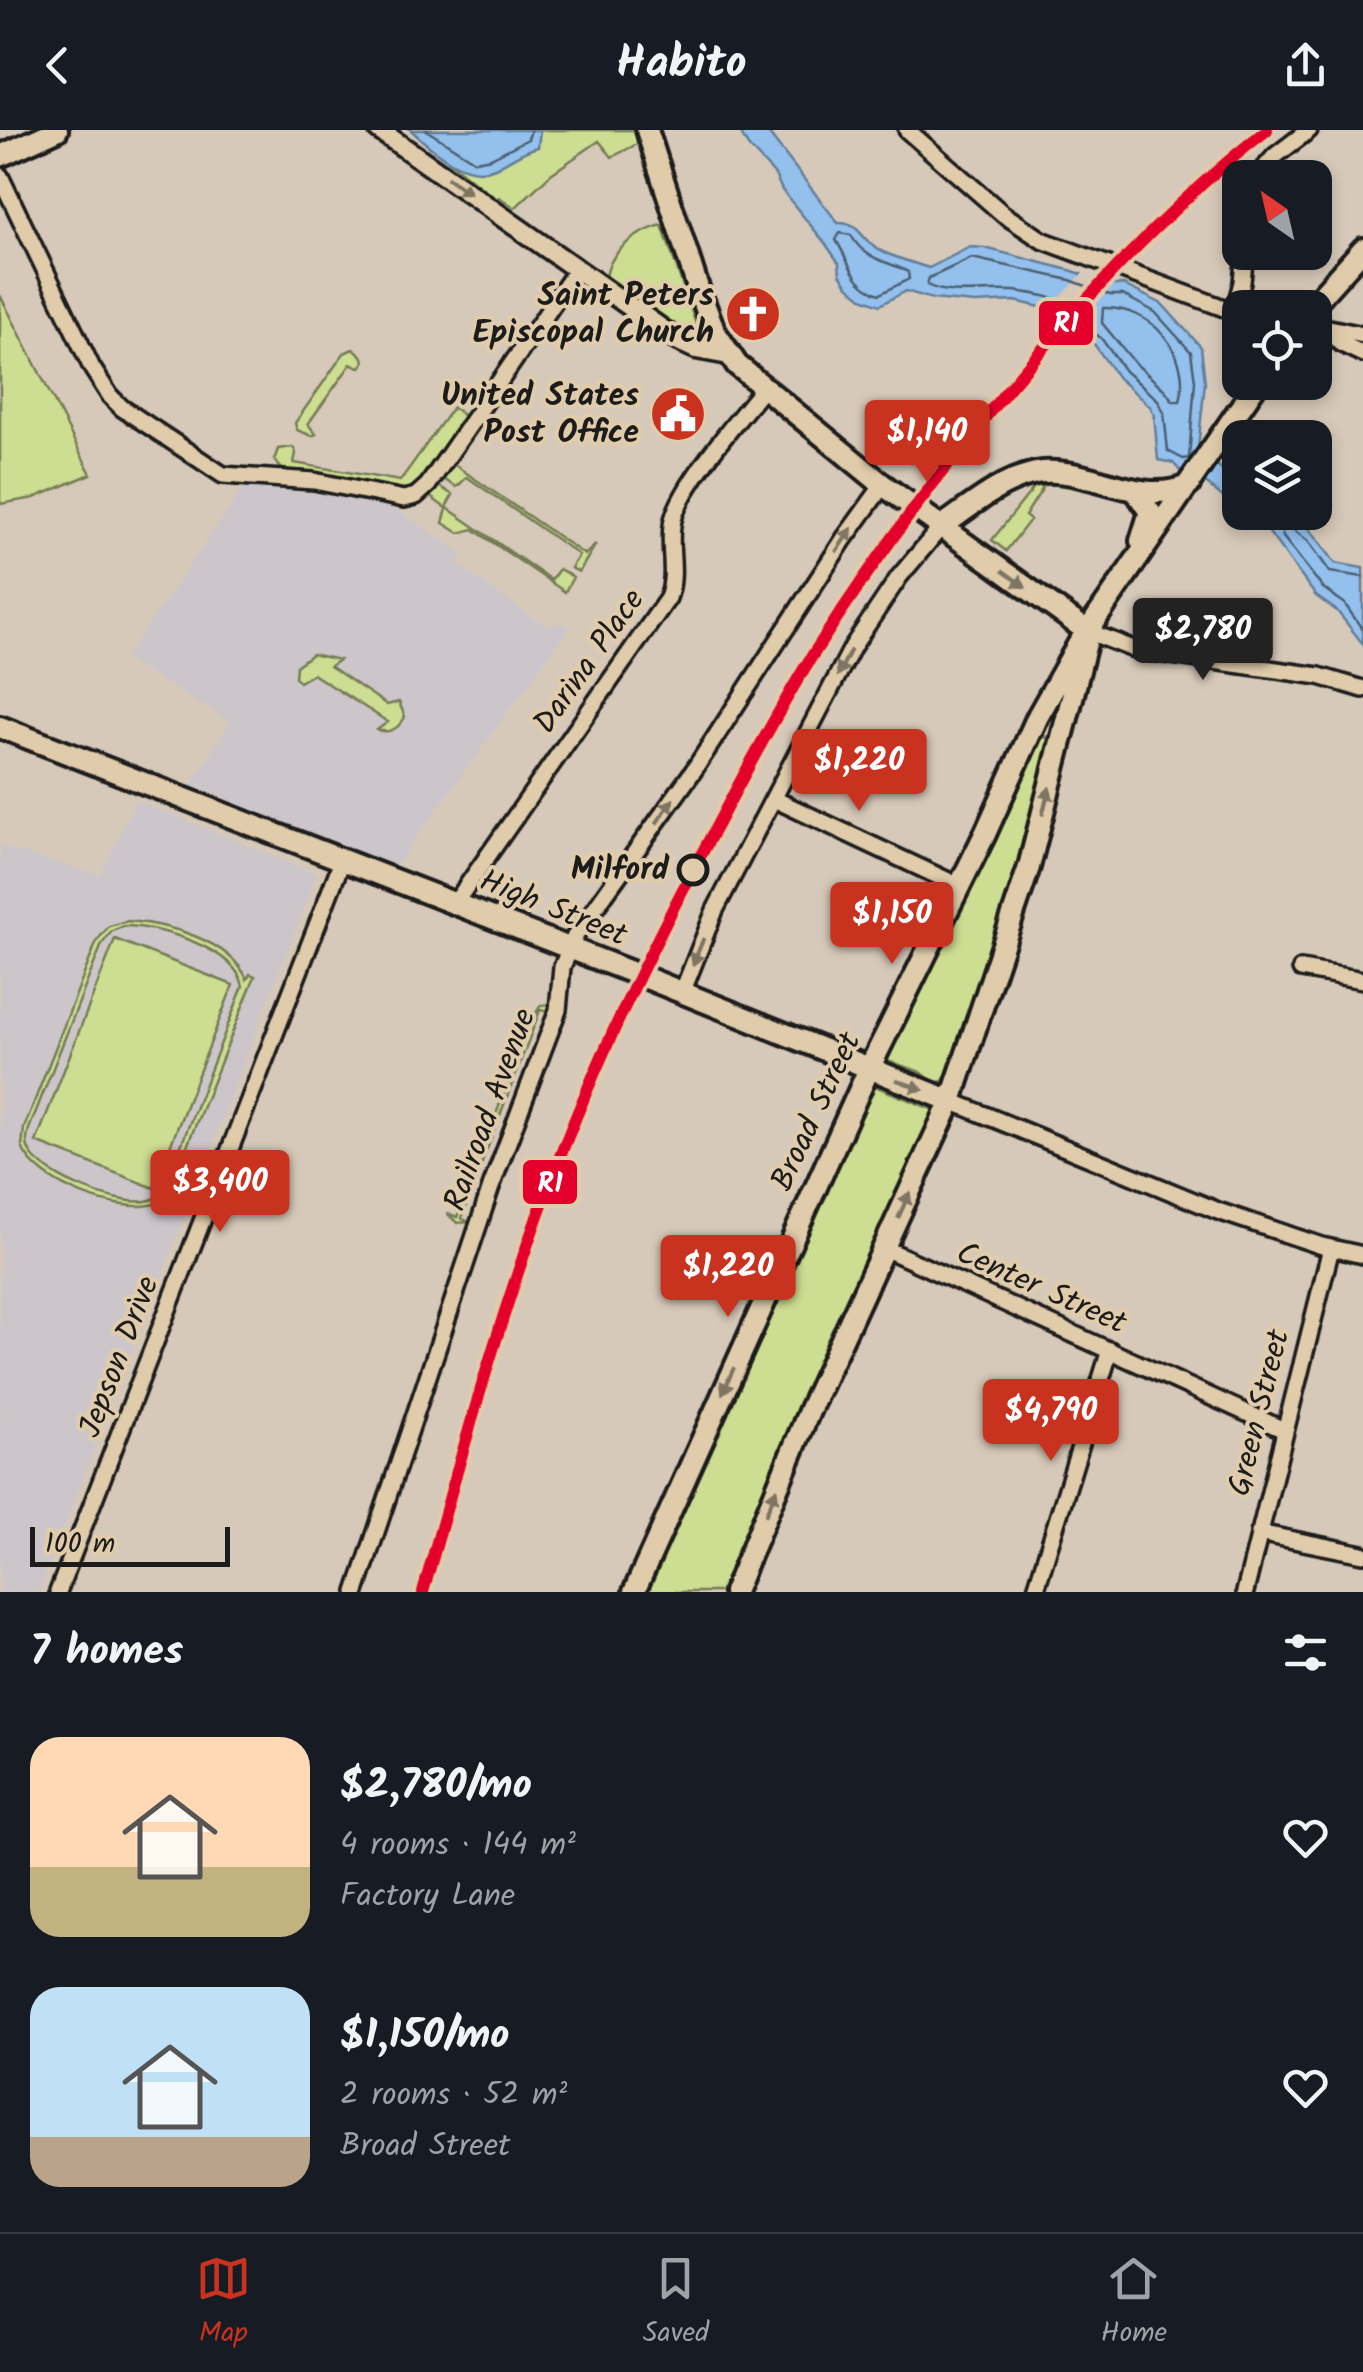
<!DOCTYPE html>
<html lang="en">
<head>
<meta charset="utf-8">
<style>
  body { margin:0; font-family:Kalam,sans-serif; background:#20242c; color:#f1f3f6; height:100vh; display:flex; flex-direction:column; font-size:38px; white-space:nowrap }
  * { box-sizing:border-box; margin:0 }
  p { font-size:32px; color:#9ea1a6 }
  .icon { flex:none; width:55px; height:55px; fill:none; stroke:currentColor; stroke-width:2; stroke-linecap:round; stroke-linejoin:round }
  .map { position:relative; height:1462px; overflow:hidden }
  .side { display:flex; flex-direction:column; background:#171b24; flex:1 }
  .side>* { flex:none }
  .needle { width:65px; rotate:326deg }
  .fabs { position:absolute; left:1222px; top:30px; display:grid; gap:20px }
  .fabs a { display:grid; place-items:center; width:110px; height:110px; border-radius:20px; background:#171b24; box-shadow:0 5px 15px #0003; font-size:50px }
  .scale { position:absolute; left:30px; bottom:25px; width:200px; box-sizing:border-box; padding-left:10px; border:5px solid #1c1c1c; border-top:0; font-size:28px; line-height:35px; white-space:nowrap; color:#1c1c1c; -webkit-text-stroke:8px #e0ccab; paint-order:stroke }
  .price { position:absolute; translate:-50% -85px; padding:0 22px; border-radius:10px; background:#c8321e; color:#fff; font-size:32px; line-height:65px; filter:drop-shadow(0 2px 5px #0008) }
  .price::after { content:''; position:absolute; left:50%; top:60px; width:30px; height:22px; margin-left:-15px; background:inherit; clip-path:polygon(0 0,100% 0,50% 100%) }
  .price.active { background:#222; color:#fff }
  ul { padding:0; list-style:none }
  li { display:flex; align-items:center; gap:30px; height:250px; padding:0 30px }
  li span { display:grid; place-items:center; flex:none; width:280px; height:200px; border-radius:30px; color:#555 }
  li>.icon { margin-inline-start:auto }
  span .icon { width:120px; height:120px; fill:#fffc; stroke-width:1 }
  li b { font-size:42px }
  h2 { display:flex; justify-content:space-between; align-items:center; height:120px; padding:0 30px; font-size:42px }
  header { display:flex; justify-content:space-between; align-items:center; height:130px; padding:0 30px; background:#171b24; font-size:45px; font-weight:700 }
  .tabs { display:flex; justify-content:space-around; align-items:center; height:140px; border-top:2px solid #363941; background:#171b24; font-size:28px; color:#9ea1a6 }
  .tabs a { display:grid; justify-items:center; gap:5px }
  .tabs .active { color:#c8321e }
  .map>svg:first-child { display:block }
  .built { fill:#ccc6ca }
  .green { fill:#cddd91; stroke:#747c56; stroke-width:2.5; fill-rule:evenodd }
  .water { fill:#93c0ed; stroke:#637e99; stroke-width:2.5 }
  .pier { fill:#d7c9b9 }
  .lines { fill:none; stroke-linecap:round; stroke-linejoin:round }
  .shore { stroke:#4c5e70; stroke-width:2.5 }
  .minor-casing { stroke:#1c1c1c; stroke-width:22 }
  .tertiary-casing { stroke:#1c1c1c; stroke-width:25 }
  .secondary-casing { stroke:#1c1c1c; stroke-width:28 }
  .minor { stroke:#e0ccab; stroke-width:15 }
  .tertiary { stroke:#e0ccab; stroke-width:18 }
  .secondary { stroke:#e0ccab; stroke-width:20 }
  .rail-1-casing { stroke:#e0ccab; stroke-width:20 }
  .rail-1 { stroke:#e4002b; stroke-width:12 }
  .oneway { fill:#7e7464 }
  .stop-dot { fill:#e0ccab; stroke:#1c1c1c; stroke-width:5 }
  .labels { text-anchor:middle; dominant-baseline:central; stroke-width:8; stroke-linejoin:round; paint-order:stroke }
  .poi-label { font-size:32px; font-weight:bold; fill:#1c1c1c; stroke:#e0ccab; text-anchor:end }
  .street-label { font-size:32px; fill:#1c1c1c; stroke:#e0ccab }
  .stop-label { font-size:32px; font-weight:bold; fill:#1c1c1c; stroke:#e0ccab; text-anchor:end }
  .line-badge { stroke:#e0ccab; stroke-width:4 }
  .badge-label { font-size:28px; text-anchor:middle; font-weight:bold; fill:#fff }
</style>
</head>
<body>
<header><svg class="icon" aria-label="back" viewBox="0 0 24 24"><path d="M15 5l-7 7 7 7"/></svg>Habito<svg class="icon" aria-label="share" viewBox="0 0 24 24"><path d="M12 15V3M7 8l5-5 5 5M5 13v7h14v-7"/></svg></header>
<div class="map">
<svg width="1363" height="1462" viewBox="0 0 1363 1462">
  <rect width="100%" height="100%" fill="#d7c9b9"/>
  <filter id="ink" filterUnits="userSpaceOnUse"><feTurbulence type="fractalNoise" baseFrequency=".01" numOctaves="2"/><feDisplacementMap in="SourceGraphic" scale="20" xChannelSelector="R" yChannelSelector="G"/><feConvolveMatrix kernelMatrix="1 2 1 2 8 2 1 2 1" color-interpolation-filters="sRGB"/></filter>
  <g filter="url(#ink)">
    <path class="built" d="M 274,355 L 324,359 L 385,372 L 462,423 L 458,435 L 530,486 L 548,496 L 560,493 L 571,495 L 393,740 L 186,663 L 230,591 L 124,529 L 245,356 Z
      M 136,670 L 317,744 L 39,1462 L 0,1462 L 0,716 L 100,745 Z"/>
    <path class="green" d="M 411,0 L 636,0 L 637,14 L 612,27 L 599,11 L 551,44 L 515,78 L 499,67 L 496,70 Z
      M 662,95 L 698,200 L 697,204 L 688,206 L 606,149 C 608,122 636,102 662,95 Z
      M 0,165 L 91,344 L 34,368 L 0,374 Z
      M 353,219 L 363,227 L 364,232 L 360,237 L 351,234 L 308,294 L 316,304 L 312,306 L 297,300 L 295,293 L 344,223 Z
      M 453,277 L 464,286 L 424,347 L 409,359 L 397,359 L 345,347 L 283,340 L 274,330 L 278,319 L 293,317 L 296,323 L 294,333 L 400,351 Z
      M 452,333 L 585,425 L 596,414 L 579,442 L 571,438 L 579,425 L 467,347 L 457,357 L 443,349 Z
      M 437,355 L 453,365 L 446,377 L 551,450 L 559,439 L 573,447 L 565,462 L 473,399 L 459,403 L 443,393 L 447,379 L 429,366 Z
      M 1035,356 L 1044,356 L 1025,386 L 1030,390 L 1006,421 L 992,410 Z
      M 312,524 L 339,530 L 330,536 L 387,575 L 399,572 L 405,587 C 399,598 390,604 377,600 L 388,592 L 313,544 L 299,552 L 295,547 L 296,536 Z
      M 1044,605 L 1049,611 L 1048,618 L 1009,762 L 946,945 L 943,951 L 934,953 C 914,934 907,940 884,929 L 1040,606 Z
      M 128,791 C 168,794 229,810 247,849 L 250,844 L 255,846 L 162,1079 L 157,1077 L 158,1073 C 121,1086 37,1055 22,1017 L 24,998 L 97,811 L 109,796 ZM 124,796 C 158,796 235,818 243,856 L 165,1057 C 161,1062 159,1066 153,1069 C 127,1081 43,1047 30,1022 C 25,1014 27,1007 29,999 L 102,814 L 112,801 Z
      M 115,809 L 233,855 L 154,1058 L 36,1012 Z
      M 541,875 L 549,875 L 554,883 L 540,880 L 461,1088 L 469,1092 L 457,1093 L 447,1083 L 457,1087 L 517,929 L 509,925 Z
      M 875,956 L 934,980 L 827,1216 L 722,1462 L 642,1462 Z"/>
    <path class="water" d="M 411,0 L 540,0 L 538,17 C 521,21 510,31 495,38 C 465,51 431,19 411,0 Z
      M 739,0 L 766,0 L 838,93 C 862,92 862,114 883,122 C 897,128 913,133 929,138 L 970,117 L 985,118 L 1073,141 L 1112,155 L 1124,155 L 1162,174 L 1201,217 L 1205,252 L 1198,318 L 1240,355 L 1240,381 L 1207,354 L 1183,344 L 1173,333 L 1158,330 L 1154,285 L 1150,276 L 1118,248 L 1094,214 L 1076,208 L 1079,186 L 1015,171 L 975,173 L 932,169 L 906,161 L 880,175 L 862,168 L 848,156 L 840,144 L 839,133 L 825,113 L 782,60 L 775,45 L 748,16 Z
      M 1242,383 C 1300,382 1302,386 1335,433 L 1363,438 L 1363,514 L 1337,481 L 1316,466 L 1267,400 Z"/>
    <path class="pier" d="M 1086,140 L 1110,149 L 1073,190 L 1047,182 Z"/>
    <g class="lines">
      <path class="shore" d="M 426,0 L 475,31 L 491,28 L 528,9 L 531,0
        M 840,103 L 851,105 C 864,130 886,130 908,142 L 909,149 L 880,164 C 853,156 850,132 836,110 Z
        M 972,128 L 1070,150 L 1110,165 L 1123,165 L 1155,182 L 1191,222 L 1195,251 L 1189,328 L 1183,329 L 1168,321 L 1164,283 L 1158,270 L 1125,241 L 1101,208 L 1090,200 L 1088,184 L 1083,178 C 1062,170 1036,163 1013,161 C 988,159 949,167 927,155 L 929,148 Z
        M 1103,178 C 1151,176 1192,223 1180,271 L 1173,271 L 1165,260 L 1135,233 L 1102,193 Z
        M 1363,447 L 1330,442 L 1308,411 L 1286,394 L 1280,396 L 1283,407 L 1323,458 L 1344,473 L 1363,500"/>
      <g class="minor-casing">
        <path id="minor" d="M 907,0 L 1003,84 L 1042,110 L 1240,184
          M 0,46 L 92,238 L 110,266 L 122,278 L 223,345 L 314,351 L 404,369 L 416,366 L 428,355 L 576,141
          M 1256,48 L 1275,26 L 1309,0
          M 1234,183 L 1242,152 L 1245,122
          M 1315,195 L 1363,205
          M 1328,200 L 1340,213 L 1363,224
          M 1087,501 L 1136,520 L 1319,546 L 1363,559
          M 774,669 L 959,756
          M 455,773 L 668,468 C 678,442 667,416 673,390 C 681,356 739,288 763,259
          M 1301,839 L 1363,850
          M 682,863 L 715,780 L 853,516 L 899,447 L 941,397
          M 951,971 L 1218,1081 L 1322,1116 L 1363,1125
          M 884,1118 L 1284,1300
          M 1259,1403 L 1363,1424
          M 58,1462 L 342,731
          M 356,1462 L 491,1057 L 558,880 L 562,837 L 575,806 L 694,640 L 844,409 L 883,355
          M 1035,1462 L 1110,1220
          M 1245,1462 L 1331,1118"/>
      </g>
      <g class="tertiary-casing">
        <path id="tertiary" d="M 379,0 L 679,211 L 696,219 L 729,225"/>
      </g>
      <g class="secondary-casing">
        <path id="secondary" d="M 647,0 L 698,158 L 715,202 L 737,235 L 883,355 L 1087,501
          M 0,26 L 57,0
          M 1310,178 L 1363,119
          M 1135,360 L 1150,382 L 1141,411
          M 941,397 C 970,377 1001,350 1036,343 C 1087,334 1140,379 1189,355
          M 0,597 L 649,849 L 951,971
          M 634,1462 L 869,939 L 985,704 L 1038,586 L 1078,515 L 1258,252
          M 734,1462 L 810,1279 L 951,971 L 1029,737 L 1086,513"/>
      </g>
      <use href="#minor" class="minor"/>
      <use href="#tertiary" class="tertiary"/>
      <use href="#secondary" class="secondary"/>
      <g class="rail-1-casing">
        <path id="rail-1" d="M 423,1462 C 461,1327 498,1190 548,1058 C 594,934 652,815 715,699 C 746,641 777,582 812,526 C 879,422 953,323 1034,229 C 1105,147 1180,67 1267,0"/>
      </g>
      <use href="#rail-1" class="rail-1"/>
    </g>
    <defs><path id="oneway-solid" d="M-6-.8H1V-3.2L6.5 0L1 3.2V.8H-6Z" transform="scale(2.5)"/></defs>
    <g class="oneway">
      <use href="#oneway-solid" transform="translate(459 56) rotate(35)"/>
      <use href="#oneway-solid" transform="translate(844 410) rotate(-56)"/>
      <use href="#oneway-solid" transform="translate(1014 449) rotate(36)"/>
      <use href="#oneway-solid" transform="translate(844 533) rotate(117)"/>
      <use href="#oneway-solid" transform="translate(1046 671) rotate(-76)"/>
      <use href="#oneway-solid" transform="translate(665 681) rotate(-55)"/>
      <use href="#oneway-solid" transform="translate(698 822) rotate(112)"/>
      <use href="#oneway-solid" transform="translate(910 955) rotate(21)"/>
      <use href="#oneway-solid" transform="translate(904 1075) rotate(-66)"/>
      <use href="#oneway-solid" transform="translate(728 1251) rotate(114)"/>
      <use href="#oneway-solid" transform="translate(771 1372) rotate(-67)"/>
    </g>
  </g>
  <defs>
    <g id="church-disc" transform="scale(2.875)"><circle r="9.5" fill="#c8321e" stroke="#e0ccab"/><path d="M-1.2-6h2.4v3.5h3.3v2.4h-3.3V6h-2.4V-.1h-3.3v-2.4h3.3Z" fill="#fff"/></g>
    <g id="civic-disc" transform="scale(2.875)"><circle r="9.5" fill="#c8321e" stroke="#e0ccab"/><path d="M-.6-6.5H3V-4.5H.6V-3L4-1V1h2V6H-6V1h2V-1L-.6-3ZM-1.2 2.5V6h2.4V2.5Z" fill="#fff"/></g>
  </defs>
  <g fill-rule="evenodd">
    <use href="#church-disc" x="753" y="184"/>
    <use href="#civic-disc" x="678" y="284"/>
  </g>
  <circle class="stop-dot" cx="693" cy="740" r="14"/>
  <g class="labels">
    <g class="poi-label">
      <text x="714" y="166">Saint Peters<tspan x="714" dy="37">Episcopal Church</tspan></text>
      <text x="639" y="266">United States<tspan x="639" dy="37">Post Office</tspan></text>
    </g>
    <g class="street-label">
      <text transform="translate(590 532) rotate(-55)">Darina Place</text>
      <text transform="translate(553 779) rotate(22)">High Street</text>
      <text transform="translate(491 980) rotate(-70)">Railroad Avenue</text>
      <text transform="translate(817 982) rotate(-65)">Broad Street</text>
      <text transform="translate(1041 1159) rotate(24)">Center Street</text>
      <text transform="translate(120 1227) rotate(-69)">Jepson Drive</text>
      <text transform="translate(1260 1283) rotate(-76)">Green Street</text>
    </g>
    <g class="stop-label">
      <text x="669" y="740">Milford</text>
    </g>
  </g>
  <g class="line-badge">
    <rect x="1037" y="169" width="58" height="48" rx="10" fill="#e4002b"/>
    <rect x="521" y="1028" width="58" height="48" rx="10" fill="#e4002b"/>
  </g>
  <g class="badge-label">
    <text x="1066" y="202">R1</text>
    <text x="550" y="1062">R1</text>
  </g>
</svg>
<div class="fabs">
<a><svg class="needle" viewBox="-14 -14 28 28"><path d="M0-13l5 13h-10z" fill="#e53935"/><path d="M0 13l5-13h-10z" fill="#9ea1a6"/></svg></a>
<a><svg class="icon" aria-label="locate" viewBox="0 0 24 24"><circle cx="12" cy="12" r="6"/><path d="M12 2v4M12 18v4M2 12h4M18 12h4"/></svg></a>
<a><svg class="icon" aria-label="layers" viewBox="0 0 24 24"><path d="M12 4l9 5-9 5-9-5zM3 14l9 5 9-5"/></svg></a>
</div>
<div class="scale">100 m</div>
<b class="price" style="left:927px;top:355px">$1,140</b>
<b class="price active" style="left:1203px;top:553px">$2,780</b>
<b class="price" style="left:859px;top:684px">$1,220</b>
<b class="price" style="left:892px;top:837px">$1,150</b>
<b class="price" style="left:220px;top:1105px">$3,400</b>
<b class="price" style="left:728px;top:1190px">$1,220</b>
<b class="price" style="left:1051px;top:1334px">$4,790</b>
</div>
<section class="side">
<h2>7 homes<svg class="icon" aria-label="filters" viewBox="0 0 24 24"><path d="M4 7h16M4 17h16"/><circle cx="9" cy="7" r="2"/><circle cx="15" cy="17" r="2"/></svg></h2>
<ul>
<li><span style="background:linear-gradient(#ffd9b3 65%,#c2b280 0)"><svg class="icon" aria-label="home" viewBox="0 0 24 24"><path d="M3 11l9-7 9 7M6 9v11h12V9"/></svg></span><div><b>$2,780/mo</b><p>4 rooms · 144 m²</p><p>Factory Lane</p></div><svg class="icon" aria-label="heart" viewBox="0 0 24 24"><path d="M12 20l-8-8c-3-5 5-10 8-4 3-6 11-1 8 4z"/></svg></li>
<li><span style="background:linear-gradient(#bfe0f5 75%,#b9a48a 0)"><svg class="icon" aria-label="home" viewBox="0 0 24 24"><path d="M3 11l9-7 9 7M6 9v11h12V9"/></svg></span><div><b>$1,150/mo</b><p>2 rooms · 52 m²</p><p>Broad Street</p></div><svg class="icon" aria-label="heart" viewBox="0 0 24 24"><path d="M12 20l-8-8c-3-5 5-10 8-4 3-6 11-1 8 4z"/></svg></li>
</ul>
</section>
<nav class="tabs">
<a class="active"><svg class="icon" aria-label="map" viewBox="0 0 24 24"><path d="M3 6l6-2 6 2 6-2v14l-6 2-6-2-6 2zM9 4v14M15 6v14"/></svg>Map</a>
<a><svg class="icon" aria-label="saved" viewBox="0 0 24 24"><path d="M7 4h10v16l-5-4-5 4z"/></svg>Saved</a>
<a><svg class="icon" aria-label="home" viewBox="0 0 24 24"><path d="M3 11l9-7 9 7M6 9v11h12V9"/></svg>Home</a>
</nav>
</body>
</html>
